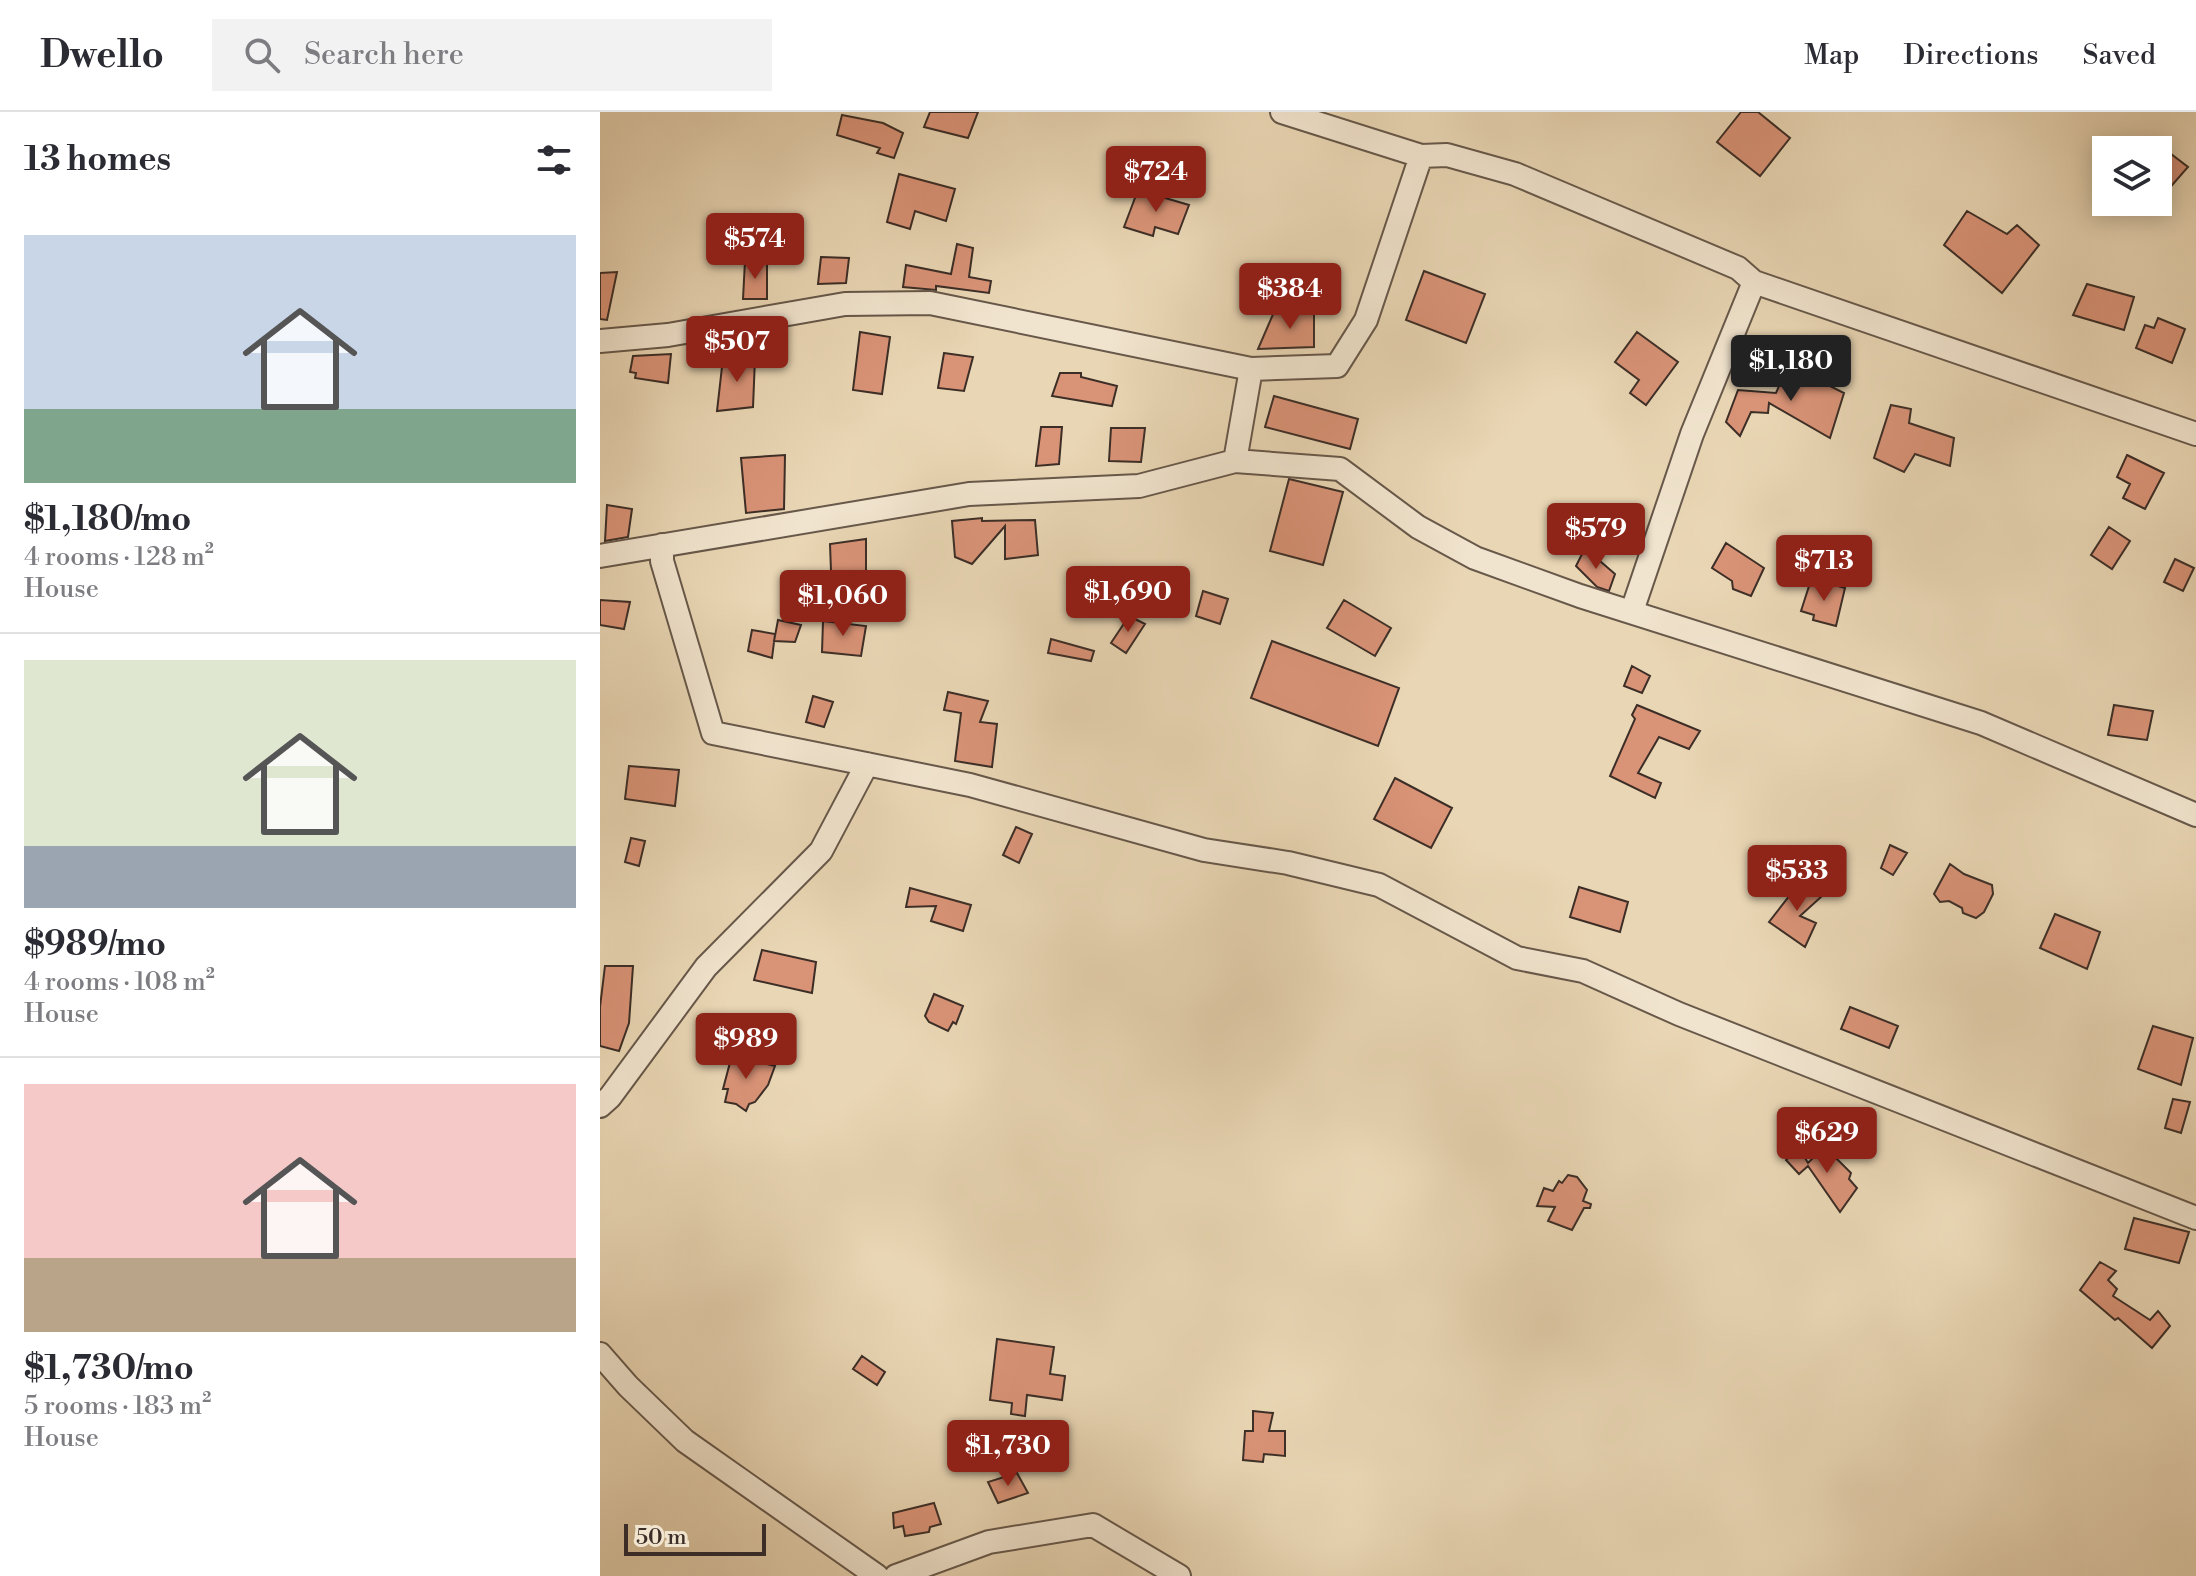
<!DOCTYPE html>
<html lang="en">
<head>
<meta charset="utf-8">
<style>
  body { margin:0; font-family:"Libre Bodoni",serif; background:#f2f2f3; color:#2b2b33; height:100vh; display:flex; flex-direction:column; font-size:30px; white-space:nowrap }
  * { box-sizing:border-box; margin:0 }
  p { font-size:26px; color:#7c7c81 }
  .icon { flex:none; width:44px; height:44px; fill:none; stroke:currentColor; stroke-width:2; stroke-linecap:round; stroke-linejoin:round }
  .map { position:relative; flex:1; overflow:hidden }
  .panel { display:flex; flex-direction:column; background:#fff; width:600px }
  .panel>* { flex:none }
  .tools { position:absolute; left:1492px; top:24px; display:grid; gap:16px }
  .tools a { display:grid; place-items:center; width:80px; height:80px; border-radius:0px; background:#fff; box-shadow:0 4px 20px #0003; font-size:40px }
  .scale { position:absolute; left:24px; bottom:20px; width:142px; box-sizing:border-box; padding-left:8px; border:4px solid #3c2e27; border-top:0; font-size:22px; line-height:28px; white-space:nowrap; color:#3c2e27; -webkit-text-stroke:6px #f1e4ce; paint-order:stroke }
  .price { position:absolute; translate:-50% -68px; padding:0 18px; border-radius:8px; background:#8f2418; color:#fff; font-size:26px; line-height:52px; filter:drop-shadow(0 2px 4px #0008) }
  .price::after { content:''; position:absolute; left:50%; top:48px; width:24px; height:18px; margin-left:-12px; background:inherit; clip-path:polygon(0 0,100% 0,50% 100%) }
  .price.selected { background:#222; color:#fff }
  ul { padding:0; list-style:none }
  li { display:grid; align-content:center; gap:16px; height:424px; padding:0 24px }
  li+li { border-top:2px solid #e1e1e2 }
  li span { display:grid; place-items:center; height:248px; border-radius:0px; color:#555 }
  li>.icon { margin-inline-start:auto }
  span .icon { width:144px; height:144px; fill:#fffc; stroke-width:1 }
  li b { font-size:34px }
  h2 { display:flex; justify-content:space-between; align-items:center; height:96px; padding:0 24px; font-size:34px }
  header { display:flex; align-items:center; gap:48px; box-sizing:border-box; height:112px; padding:0 40px; background:#fff; border-bottom:2px solid #e1e1e2 }
  header strong { font-size:38px }
  nav { display:flex; gap:44px; margin-inline-start:auto; font-size:28px }
  .search { width:560px; height:72px; background:#f2f2f3; display:flex; align-items:center; gap:20px; box-sizing:border-box; padding:0 28px; border-radius:0px; color:#7c7c81; font-size:30px }
  main { display:flex; flex:1; min-height:0 }
  .map>svg:first-child { display:block }
  .building { fill:#d99377; stroke:#3c2e27; stroke-width:2 }
  .lines { fill:none; stroke-linecap:round; stroke-linejoin:round }
  .minor-casing { stroke:#67584a; stroke-width:26 }
  .minor { stroke:#f1e4ce; stroke-width:22 }
</style>
</head>
<body>
<header>
<strong>Dwello</strong>
<div class="search"><svg class="icon" aria-label="search" viewBox="0 0 24 24"><circle cx="10" cy="10" r="6"/><path d="M15 15l6 6"/></svg>Search here</div>
<nav><a>Map</a><a>Directions</a><a>Saved</a></nav>
</header>
<main>
<section class="panel">
<h2>13 homes<svg class="icon" aria-label="filters" viewBox="0 0 24 24"><path d="M4 7h16M4 17h16"/><circle cx="9" cy="7" r="2"/><circle cx="15" cy="17" r="2"/></svg></h2>
<ul>
<li><span style="background:linear-gradient(#c9d6e8 70%,#7fa58c 0)"><svg class="icon" aria-label="home" viewBox="0 0 24 24"><path d="M3 11l9-7 9 7M6 9v11h12V9"/></svg></span><div><b>$1,180/mo</b><p>4 rooms · 128 m²</p><p>House</p></div></li>
<li><span style="background:linear-gradient(#dfe7d0 75%,#9aa5b1 0)"><svg class="icon" aria-label="home" viewBox="0 0 24 24"><path d="M3 11l9-7 9 7M6 9v11h12V9"/></svg></span><div><b>$989/mo</b><p>4 rooms · 108 m²</p><p>House</p></div></li>
<li><span style="background:linear-gradient(#f6c9c9 70%,#b9a48a 0)"><svg class="icon" aria-label="home" viewBox="0 0 24 24"><path d="M3 11l9-7 9 7M6 9v11h12V9"/></svg></span><div><b>$1,730/mo</b><p>5 rooms · 183 m²</p><p>House</p></div></li>
</ul>
</section>
<div class="map">
<svg width="1596" height="1464" viewBox="0 0 1596 1464">
  <rect width="100%" height="100%" fill="#e9d6b4"/>
  <filter id="stains"><feTurbulence type="fractalNoise" baseFrequency=".0025" numOctaves="4"/><feColorMatrix values="0 0 0 0 .2 0 0 0 0 .09 0 0 0 0 .02 0 0 0 .5 -.17"/></filter>
  <radialGradient id="worn" r=".72"><stop offset=".6" stop-color="#630" stop-opacity="0"/><stop offset="1" stop-color="#630" stop-opacity=".3"/></radialGradient>
  <path class="building" d="M 330,0 L 378,0 L 368,26 L 324,15 Z
    M 1141,0 L 1158,0 L 1190,26 L 1160,64 L 1117,30 Z
    M 242,3 L 283,11 L 303,21 L 294,46 L 277,41 L 280,36 L 237,23 Z
    M 1558,32 L 1588,55 L 1566,80 L 1558,73 Z
    M 299,62 L 355,77 L 346,109 L 315,99 L 310,117 L 287,110 Z
    M 538,78 L 589,93 L 578,122 L 555,115 L 553,124 L 524,115 Z
    M 1367,99 L 1407,122 L 1417,113 L 1439,133 L 1402,181 L 1344,133 Z
    M 357,132 L 373,136 L 369,165 L 391,169 L 389,181 L 336,174 L 336,178 L 303,175 L 306,153 L 351,162 Z
    M 221,145 L 249,146 L 246,171 L 218,172 Z
    M 145,149 L 167,151 L 167,187 L 143,187 Z
    M 824,159 L 885,182 L 866,231 L 806,208 Z
    M 17,160 L 7,208 L 0,207 L 0,161 Z
    M 1487,172 L 1534,185 L 1524,218 L 1473,203 Z
    M 674,200 L 714,200 L 714,235 L 658,237 Z
    M 1558,206 L 1585,217 L 1572,251 L 1536,236 L 1545,213 L 1554,216 Z
    M 260,220 L 290,225 L 282,282 L 253,278 Z
    M 1037,220 L 1078,250 L 1046,293 L 1030,281 L 1039,268 L 1015,250 Z
    M 344,241 L 373,245 L 364,279 L 338,276 Z
    M 71,242 L 68,271 L 35,266 L 36,261 L 30,260 L 33,244 Z
    M 123,246 L 155,246 L 153,295 L 117,299 Z
    M 1188,253 L 1244,281 L 1230,326 L 1169,291 L 1168,301 L 1151,300 L 1140,324 L 1126,310 L 1138,278 L 1176,281 Z
    M 460,261 L 481,261 L 481,265 L 517,274 L 512,294 L 452,284 Z
    M 674,284 L 758,307 L 750,337 L 665,315 Z
    M 1291,293 L 1311,297 L 1309,311 L 1354,326 L 1350,354 L 1315,342 L 1304,360 L 1274,346 Z
    M 441,315 L 462,315 L 459,352 L 436,354 Z
    M 511,316 L 545,316 L 541,350 L 509,349 Z
    M 185,343 L 184,397 L 146,401 L 141,346 Z
    M 1527,343 L 1564,361 L 1545,397 L 1523,386 L 1530,372 L 1517,365 Z
    M 689,367 L 743,380 L 723,453 L 670,439 Z
    M 7,393 L 32,397 L 28,425 L 5,429 Z
    M 382,406 L 382,409 L 435,408 L 438,443 L 405,447 L 405,414 L 372,452 L 355,445 L 352,409 Z
    M 1509,415 L 1530,429 L 1512,457 L 1491,443 Z
    M 266,427 L 266,471 L 239,470 L 241,459 L 231,459 L 230,432 Z
    M 1126,431 L 1164,456 L 1151,484 L 1133,477 L 1132,469 L 1112,456 Z
    M 985,436 L 1015,462 L 1009,479 L 997,475 L 976,454 Z
    M 1575,447 L 1594,456 L 1583,479 L 1564,470 Z
    M 1210,471 L 1230,477 L 1231,472 L 1245,476 L 1236,514 L 1213,508 L 1214,503 L 1201,499 Z
    M 603,479 L 628,487 L 620,512 L 596,504 Z
    M 515,485 L 534,491 L 535,504 L 511,503 Z
    M 0,488 L 30,490 L 24,517 L 0,513 Z
    M 744,488 L 791,516 L 775,544 L 727,516 Z
    M 529,504 L 545,512 L 526,541 L 511,531 Z
    M 178,508 L 201,513 L 195,530 L 174,529 Z
    M 223,509 L 266,514 L 261,544 L 222,540 Z
    M 152,518 L 175,522 L 172,546 L 148,539 Z
    M 451,527 L 494,539 L 491,549 L 448,541 Z
    M 672,529 L 799,576 L 778,634 L 651,586 Z
    M 1032,554 L 1050,564 L 1042,581 L 1024,574 Z
    M 348,580 L 388,589 L 380,610 L 397,612 L 392,655 L 355,649 L 361,601 L 344,598 Z
    M 213,584 L 233,590 L 224,615 L 206,610 Z
    M 1037,593 L 1100,619 L 1089,637 L 1059,625 L 1038,661 L 1061,671 L 1055,686 L 1010,664 L 1035,607 L 1032,603 Z
    M 1514,593 L 1553,599 L 1547,628 L 1508,623 Z
    M 29,654 L 79,658 L 75,694 L 25,687 Z
    M 795,666 L 852,696 L 831,736 L 774,707 Z
    M 416,715 L 432,722 L 419,751 L 403,743 Z
    M 31,726 L 45,729 L 39,754 L 25,750 Z
    M 1290,733 L 1307,741 L 1293,763 L 1281,756 Z
    M 1350,752 L 1364,762 L 1392,773 L 1393,782 L 1384,800 L 1376,806 L 1363,801 L 1362,796 L 1349,789 L 1340,790 L 1334,782 Z
    M 1204,765 L 1221,785 L 1200,804 L 1216,811 L 1205,835 L 1169,810 Z
    M 979,775 L 1028,790 L 1020,820 L 970,805 Z
    M 310,776 L 371,793 L 363,819 L 331,809 L 336,794 L 306,795 Z
    M 1455,802 L 1500,820 L 1487,857 L 1440,836 Z
    M 162,838 L 216,850 L 212,881 L 154,868 Z
    M 5,854 L 33,854 L 29,911 L 19,939 L 0,934 L 0,895 Z
    M 334,882 L 363,894 L 356,912 L 353,910 L 348,919 L 329,910 L 325,904 Z
    M 1250,895 L 1298,914 L 1289,936 L 1241,917 Z
    M 1553,914 L 1593,926 L 1581,973 L 1538,957 Z
    M 132,943 L 175,954 L 168,973 L 155,990 L 149,992 L 146,999 L 136,992 L 125,990 L 128,977 L 123,977 Z
    M 1573,987 L 1590,990 L 1581,1021 L 1565,1016 Z
    M 1199,1036 L 1208,1051 L 1222,1037 L 1238,1048 L 1251,1061 L 1249,1067 L 1257,1076 L 1240,1100 L 1208,1054 L 1199,1062 L 1186,1048 Z
    M 968,1063 L 977,1065 L 987,1078 L 983,1089 L 991,1092 L 990,1096 L 984,1096 L 972,1118 L 948,1109 L 955,1095 L 937,1094 L 944,1076 L 953,1079 L 959,1069 L 962,1071 Z
    M 1534,1106 L 1589,1120 L 1579,1151 L 1525,1137 Z
    M 1500,1150 L 1516,1159 L 1508,1168 L 1517,1177 L 1513,1184 L 1550,1208 L 1558,1199 L 1570,1214 L 1552,1236 L 1518,1206 L 1515,1208 L 1480,1178 Z
    M 397,1227 L 454,1235 L 450,1262 L 465,1264 L 462,1288 L 427,1283 L 425,1304 L 411,1302 L 412,1291 L 390,1288 Z
    M 262,1244 L 285,1260 L 277,1273 L 253,1257 Z
    M 653,1299 L 673,1301 L 669,1319 L 685,1319 L 685,1344 L 664,1342 L 663,1350 L 643,1348 L 645,1319 L 653,1319 Z
    M 417,1361 L 428,1381 L 398,1391 L 388,1370 Z
    M 334,1391 L 341,1412 L 330,1415 L 329,1420 L 305,1424 L 303,1414 L 294,1416 L 293,1401 Z"/>
  <g class="lines">
    <g class="minor-casing">
      <path id="minor" d="M 682,0 L 821,44 L 847,43 L 915,62 L 1138,156 L 1154,170 L 1596,322
        M 0,229 L 68,223 L 245,192 L 330,191 L 651,257 L 737,254 L 766,208 L 821,44
        M 635,349 L 651,257
        M 62,433 L 62,449 L 113,621 L 370,673 L 604,738 L 688,751 L 779,773 L 917,846 L 983,859 L 1079,902 L 1596,1106
        M 0,444 L 369,382 L 539,374 L 635,349 L 740,357 L 818,415 L 875,446 L 980,484 L 1381,611 L 1596,703
        M 1032,499 L 1092,322 L 1154,170
        M 0,994 L 10,985 L 106,855 L 221,739 L 267,652
        M 0,1242 L 28,1274 L 85,1329 L 277,1464
        M 296,1464 L 389,1430 L 493,1413 L 579,1464"/>
    </g>
    <use href="#minor" class="minor"/>
  </g>
  <rect width="100%" height="100%" filter="url(#stains)"/>
  <rect width="100%" height="100%" fill="url(#worn)"/>
</svg>
<div class="tools">
<a><svg class="icon" aria-label="layers" viewBox="0 0 24 24"><path d="M12 4l9 5-9 5-9-5zM3 14l9 5 9-5"/></svg></a>
</div>
<div class="scale">50 m</div>
<b class="price" style="left:556px;top:102px">$724</b>
<b class="price" style="left:155px;top:169px">$574</b>
<b class="price" style="left:690px;top:219px">$384</b>
<b class="price" style="left:137px;top:272px">$507</b>
<b class="price selected" style="left:1191px;top:291px">$1,180</b>
<b class="price" style="left:996px;top:459px">$579</b>
<b class="price" style="left:1224px;top:491px">$713</b>
<b class="price" style="left:528px;top:522px">$1,690</b>
<b class="price" style="left:243px;top:526px">$1,060</b>
<b class="price" style="left:1197px;top:801px">$533</b>
<b class="price" style="left:146px;top:969px">$989</b>
<b class="price" style="left:1227px;top:1063px">$629</b>
<b class="price" style="left:408px;top:1376px">$1,730</b>
</div>
</main>
</body>
</html>
